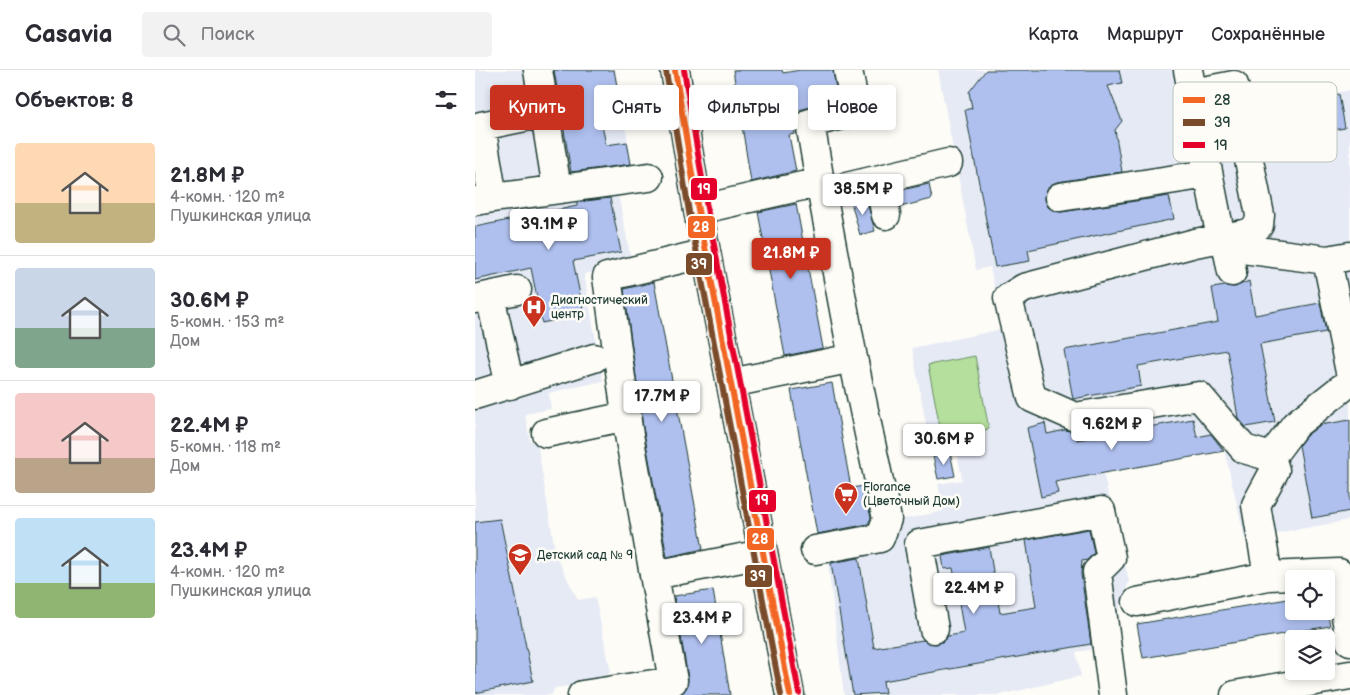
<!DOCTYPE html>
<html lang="ru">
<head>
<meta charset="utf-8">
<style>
  body { margin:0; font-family:"Balsamiq Sans",sans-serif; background:#f2f2f3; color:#2b2b33; height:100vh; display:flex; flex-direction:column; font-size:19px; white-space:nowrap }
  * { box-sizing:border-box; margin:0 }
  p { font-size:16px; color:#7c7c81 }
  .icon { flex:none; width:28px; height:28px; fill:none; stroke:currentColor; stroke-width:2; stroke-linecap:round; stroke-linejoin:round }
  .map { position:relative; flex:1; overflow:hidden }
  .details { display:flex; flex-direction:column; background:#fff; width:475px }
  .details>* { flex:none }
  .hud { position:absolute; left:15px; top:15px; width:475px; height:45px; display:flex; gap:10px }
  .tools { position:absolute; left:810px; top:500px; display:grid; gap:10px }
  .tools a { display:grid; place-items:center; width:50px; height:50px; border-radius:5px; background:#fff; box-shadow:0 2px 8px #0003; font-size:25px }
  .price { position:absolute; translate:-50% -42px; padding:0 11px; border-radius:5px; background:#fff; color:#222; font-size:16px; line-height:32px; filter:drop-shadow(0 1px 2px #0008) }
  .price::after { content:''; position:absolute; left:50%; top:30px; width:15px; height:11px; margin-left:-8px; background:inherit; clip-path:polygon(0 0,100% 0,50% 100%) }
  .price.selected { background:#c8321e; color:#fff }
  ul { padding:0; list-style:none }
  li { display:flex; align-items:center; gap:15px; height:125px; padding:0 15px }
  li+li { border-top:1px solid #e1e1e2 }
  li span { display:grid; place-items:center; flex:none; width:140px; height:100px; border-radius:5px; color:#555 }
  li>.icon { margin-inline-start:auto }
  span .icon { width:60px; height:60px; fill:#fffc; stroke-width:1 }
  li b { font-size:21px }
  h2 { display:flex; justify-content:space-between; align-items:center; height:60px; padding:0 15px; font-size:21px }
  .chip { padding:0 18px; border-radius:5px; background:#fff; box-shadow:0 2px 8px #0003; font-size:18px; line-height:45px }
  .chip.selected { background:#c8321e; color:#fff }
  header { display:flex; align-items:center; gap:30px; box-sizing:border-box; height:70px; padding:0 25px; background:#fff; border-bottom:1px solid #e1e1e2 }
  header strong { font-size:24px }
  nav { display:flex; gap:28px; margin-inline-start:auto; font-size:18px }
  .search { width:350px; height:45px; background:#f2f2f3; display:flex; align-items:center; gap:12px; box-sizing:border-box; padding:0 18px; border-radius:5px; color:#7c7c81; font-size:19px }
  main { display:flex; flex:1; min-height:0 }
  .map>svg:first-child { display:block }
  .built { fill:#e6eaf5 }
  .green { fill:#b5df9c; stroke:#6a8e68 }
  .building { fill:#afc0ef; stroke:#1f3d34 }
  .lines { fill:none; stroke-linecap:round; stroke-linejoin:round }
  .minor-casing { stroke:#1f3d34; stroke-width:31 }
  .major-casing { stroke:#1f3d34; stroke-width:31 }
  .minor { stroke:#fdfcf7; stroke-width:28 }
  .major { stroke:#fdfcf7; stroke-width:28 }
  .bus-1-casing { stroke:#fdfcf7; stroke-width:10 }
  .bus-2-casing { stroke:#fdfcf7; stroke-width:10 }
  .bus-3-casing { stroke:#fdfcf7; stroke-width:10 }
  .bus-1 { stroke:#f26522; stroke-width:6 }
  .bus-2 { stroke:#7a4b2a; stroke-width:6 }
  .bus-3 { stroke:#e4002b; stroke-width:6 }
  .labels { text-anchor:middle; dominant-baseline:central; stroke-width:5; stroke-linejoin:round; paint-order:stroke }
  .poi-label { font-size:12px; fill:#1f3d34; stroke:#fdfcf7; text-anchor:start }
  .key { fill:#fdfcf7; stroke:#bac3bc; stroke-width:1 }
  .key-label { font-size:14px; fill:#1f3d34 }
  .line-badge { stroke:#fdfcf7; stroke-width:2 }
  .badge-label { font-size:14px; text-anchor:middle; font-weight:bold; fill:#fff }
</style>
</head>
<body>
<header>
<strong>Casavia</strong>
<div class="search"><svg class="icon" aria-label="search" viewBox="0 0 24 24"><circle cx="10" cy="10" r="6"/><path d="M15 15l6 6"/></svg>Поиск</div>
<nav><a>Карта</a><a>Маршрут</a><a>Сохранённые</a></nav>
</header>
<main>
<section class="details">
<h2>Объектов: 8<svg class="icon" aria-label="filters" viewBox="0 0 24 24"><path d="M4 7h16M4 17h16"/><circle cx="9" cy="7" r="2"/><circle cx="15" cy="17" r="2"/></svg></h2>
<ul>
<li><span style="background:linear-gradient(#ffd9b3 60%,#c2b280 0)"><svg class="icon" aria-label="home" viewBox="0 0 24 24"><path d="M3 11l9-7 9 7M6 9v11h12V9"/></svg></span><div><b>21.8M ₽</b><p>4-комн. · 120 m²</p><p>Пушкинская улица</p></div></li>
<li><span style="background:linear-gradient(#c9d6e8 60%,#7fa58c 0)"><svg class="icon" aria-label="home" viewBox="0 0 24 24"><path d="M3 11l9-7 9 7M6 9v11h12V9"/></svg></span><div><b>30.6M ₽</b><p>5-комн. · 153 m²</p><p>Дом</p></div></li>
<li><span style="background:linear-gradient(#f6c9c9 65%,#b9a48a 0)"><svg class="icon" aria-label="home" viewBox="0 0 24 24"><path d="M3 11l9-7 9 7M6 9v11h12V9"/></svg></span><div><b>22.4M ₽</b><p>5-комн. · 118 m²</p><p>Дом</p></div></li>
<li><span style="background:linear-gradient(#bfe0f5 65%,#8fb573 0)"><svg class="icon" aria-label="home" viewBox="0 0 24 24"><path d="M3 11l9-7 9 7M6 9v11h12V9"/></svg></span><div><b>23.4M ₽</b><p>4-комн. · 120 m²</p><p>Пушкинская улица</p></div></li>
</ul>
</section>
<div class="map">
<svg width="875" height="625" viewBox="0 0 875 625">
  <rect width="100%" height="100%" fill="#fdfcf7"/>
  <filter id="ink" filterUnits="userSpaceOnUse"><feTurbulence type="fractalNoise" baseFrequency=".02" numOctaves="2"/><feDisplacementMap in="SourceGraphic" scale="10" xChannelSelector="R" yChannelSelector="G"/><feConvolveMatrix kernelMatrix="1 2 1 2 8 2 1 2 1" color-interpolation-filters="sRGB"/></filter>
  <g filter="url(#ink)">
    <path class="built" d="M 0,0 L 140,0 L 161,116 L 142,119 L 157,194 L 109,204 L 128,311 L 74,323 L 76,339 L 50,344 L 55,371 L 62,372 L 81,486 L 103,530 L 120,527 L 136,602 L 121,612 L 80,618 L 76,625 L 0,625 Z
      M 463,0 L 720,0 L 729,48 L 875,20 L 875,450 L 770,469 L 745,362 L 722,367 L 628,402 L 654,511 L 639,554 L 634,576 L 601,582 L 606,606 L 525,625 L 369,625 L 352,486 L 414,482 L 420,451 L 468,441 L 463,414 L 487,410 L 481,376 L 456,381 L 437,278 L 528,259 L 515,197 L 501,200 Z"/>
    <path class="green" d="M 500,286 L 514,359 L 467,368 L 453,295 Z"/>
    <path class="building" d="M 79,0 L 139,0 L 142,16 L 120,20 L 131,75 L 152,72 L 156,94 L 96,102 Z
      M 258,0 L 307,0 L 308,3 L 325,0 L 358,0 L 363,30 L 316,42 L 320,64 L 314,65 L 321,101 L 276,112 Z
      M 511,0 L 644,0 L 647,13 L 633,16 L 647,51 L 640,60 L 647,102 L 582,112 L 575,115 L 571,121 L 570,130 L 573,137 L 579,141 L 587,142 L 694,126 L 699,149 L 553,180 L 555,191 L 520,197 L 490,40 L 497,38 L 494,22 Z
      M 864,24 L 870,58 L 852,61 L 846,28 Z
      M 454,114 L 457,129 L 425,137 L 422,121 Z
      M 135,128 L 146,182 L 98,191 L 109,244 L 67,253 L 56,198 L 0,210 L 0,157 L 102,136 L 102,132 Z
      M 391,128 L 400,161 L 385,165 L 376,132 Z
      M 321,134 L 348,278 L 310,286 L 283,142 Z
      M 774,211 L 780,245 L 845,233 L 851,262 L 785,274 L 800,352 L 771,357 L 763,348 L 752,280 L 663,296 L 666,316 L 598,329 L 589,280 L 743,252 L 737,218 L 750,216 L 760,217 Z
      M 179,212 L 228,479 L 192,487 L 168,357 L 149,219 Z
      M 357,313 L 376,418 L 389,416 L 396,448 L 393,454 L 342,464 L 316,320 Z
      M 718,349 L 722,367 L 736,364 L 749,381 L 580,412 L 583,423 L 566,427 L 552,358 L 570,353 L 572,364 L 590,360 L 601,362 L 602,370 Z
      M 875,350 L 875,441 L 837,448 L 824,375 L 831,366 L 845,355 Z
      M 475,382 L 480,406 L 463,409 L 458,386 Z
      M 25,449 L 58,611 L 0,623 L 0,452 Z
      M 614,459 L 619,483 L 612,490 L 607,491 L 606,504 L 616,574 L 408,611 L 410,623 L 378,625 L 356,493 L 384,488 L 399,578 L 448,570 L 461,574 L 469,571 L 473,566 L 489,563 L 478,498 L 469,499 L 467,486 L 514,477 L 525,543 L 561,537 L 551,470 Z
      M 238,520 L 255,625 L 205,625 L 212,617 L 213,608 L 199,526 Z
      M 819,528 L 819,541 L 852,541 L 855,556 L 668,588 L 662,554 Z"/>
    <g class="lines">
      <g class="minor-casing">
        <path id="minor" d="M 63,0 L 82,119
          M 713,0 L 746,168 L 752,177 L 757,202
          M 718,23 L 759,15 L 785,145 L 784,155 L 774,163 L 720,173 L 549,218 L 533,228 L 557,328 L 600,347 L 724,326 L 769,379 L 796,387 L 800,400 L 781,435 L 793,506 L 864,503 L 875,571
          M 403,110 L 411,145
          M 345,112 L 335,53 L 381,42 L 373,0
          M 346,123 L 473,93
          M 585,127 L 733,104
          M 18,128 L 174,107
          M 0,131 L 18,128 L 6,56 L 70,43
          M 223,140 L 345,112 L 378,288
          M 752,177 L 852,190 L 875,186
          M 852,190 L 875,302
          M 15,226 L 35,315
          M 0,229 L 42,220
          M 256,313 L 378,288 L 412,449 L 405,468 L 340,480
          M 0,325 L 119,288
          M 71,363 L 152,346
          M 796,387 L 820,355 L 867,318
          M 179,505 L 287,484
          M 662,532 L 793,506
          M 459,559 L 444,474 L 626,441 L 636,488 L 622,502 L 638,625
          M 107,625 L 198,611 L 153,359 L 132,207 L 231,183
          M 760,625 L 875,605"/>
      </g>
      <g class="major-casing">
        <path id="major" d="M 200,0 L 223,140 L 315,625"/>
      </g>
      <use href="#minor" class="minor"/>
      <use href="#major" class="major"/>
      <g class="bus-1-casing">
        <path id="bus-1" d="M 200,0 L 223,140 L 315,625"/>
      </g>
      <g class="bus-2-casing">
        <path id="bus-2" d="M 191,1 L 214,142 L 306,625"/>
      </g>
      <g class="bus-3-casing">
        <path id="bus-3" d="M 209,0 L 232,138 L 324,623"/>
      </g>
      <use href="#bus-1" class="bus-1"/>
      <use href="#bus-2" class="bus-2"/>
      <use href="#bus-3" class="bus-3"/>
    </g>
  </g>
  <defs>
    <g id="hospital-pin" transform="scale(1.25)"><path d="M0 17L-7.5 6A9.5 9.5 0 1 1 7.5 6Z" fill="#c8321e" stroke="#fdfcf7"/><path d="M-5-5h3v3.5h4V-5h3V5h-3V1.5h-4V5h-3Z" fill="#fff"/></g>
    <g id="supermarket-pin" transform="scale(1.25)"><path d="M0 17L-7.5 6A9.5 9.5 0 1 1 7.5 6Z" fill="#c8321e" stroke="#fdfcf7"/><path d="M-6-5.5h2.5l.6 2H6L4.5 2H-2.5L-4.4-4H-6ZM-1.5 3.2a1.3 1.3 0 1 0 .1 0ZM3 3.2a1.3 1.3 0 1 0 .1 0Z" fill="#fff"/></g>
    <g id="school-pin" transform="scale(1.25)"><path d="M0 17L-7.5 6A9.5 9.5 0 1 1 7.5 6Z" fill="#c8321e" stroke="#fdfcf7"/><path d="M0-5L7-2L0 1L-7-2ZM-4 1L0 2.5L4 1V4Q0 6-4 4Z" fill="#fff"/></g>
  </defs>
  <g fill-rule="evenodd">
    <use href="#hospital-pin" x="59" y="237"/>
    <use href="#supermarket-pin" x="371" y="424"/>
    <use href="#school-pin" x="45" y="485"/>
  </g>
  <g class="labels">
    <g class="poi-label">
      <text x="76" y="230">Диагностический<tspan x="76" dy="14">центр</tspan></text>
      <text x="388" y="417">Florance<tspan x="388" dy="14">(Цветочный Дом)</tspan></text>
      <text x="62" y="485">Детский сад № 9</text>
    </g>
  </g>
  <rect x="698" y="12" width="164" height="80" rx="8" class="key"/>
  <rect x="708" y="27" width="22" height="6" fill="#f26522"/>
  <rect x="708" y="49" width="22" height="7" fill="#7a4b2a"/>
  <rect x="708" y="72" width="22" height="6" fill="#e4002b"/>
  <g class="key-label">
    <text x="739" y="35">28</text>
    <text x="739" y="57">39</text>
    <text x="739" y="80">19</text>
  </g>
  <g class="line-badge">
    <rect x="215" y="107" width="28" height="24" rx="5" fill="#e4002b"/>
    <rect x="212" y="145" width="29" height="24" rx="5" fill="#f26522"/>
    <rect x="210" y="182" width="28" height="24" rx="5" fill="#7a4b2a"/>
    <rect x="273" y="419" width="29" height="24" rx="5" fill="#e4002b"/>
    <rect x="271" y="457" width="29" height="24" rx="5" fill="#f26522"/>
    <rect x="269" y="494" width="29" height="24" rx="5" fill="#7a4b2a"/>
  </g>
  <g class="badge-label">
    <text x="229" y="124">19</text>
    <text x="226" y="162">28</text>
    <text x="224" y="199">39</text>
    <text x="287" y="435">19</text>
    <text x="285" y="474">28</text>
    <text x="283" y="511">39</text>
  </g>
</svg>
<div class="tools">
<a><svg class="icon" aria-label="locate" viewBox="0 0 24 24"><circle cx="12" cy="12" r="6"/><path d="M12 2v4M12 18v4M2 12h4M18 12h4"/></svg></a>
<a><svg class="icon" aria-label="layers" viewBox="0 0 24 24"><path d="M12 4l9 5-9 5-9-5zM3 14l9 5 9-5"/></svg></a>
</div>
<b class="price" style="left:388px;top:146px">38.5M ₽</b>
<b class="price" style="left:74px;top:181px">39.1M ₽</b>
<b class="price selected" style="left:316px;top:210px">21.8M ₽</b>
<b class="price" style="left:187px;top:353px">17.7M ₽</b>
<b class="price" style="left:637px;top:381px">9.62M ₽</b>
<b class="price" style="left:469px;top:396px">30.6M ₽</b>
<b class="price" style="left:499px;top:545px">22.4M ₽</b>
<b class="price" style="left:227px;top:575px">23.4M ₽</b>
<div class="hud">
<a class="chip selected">Купить</a>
<a class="chip">Снять</a>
<a class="chip">Фильтры</a>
<a class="chip">Новое</a>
</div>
</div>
</main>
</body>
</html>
